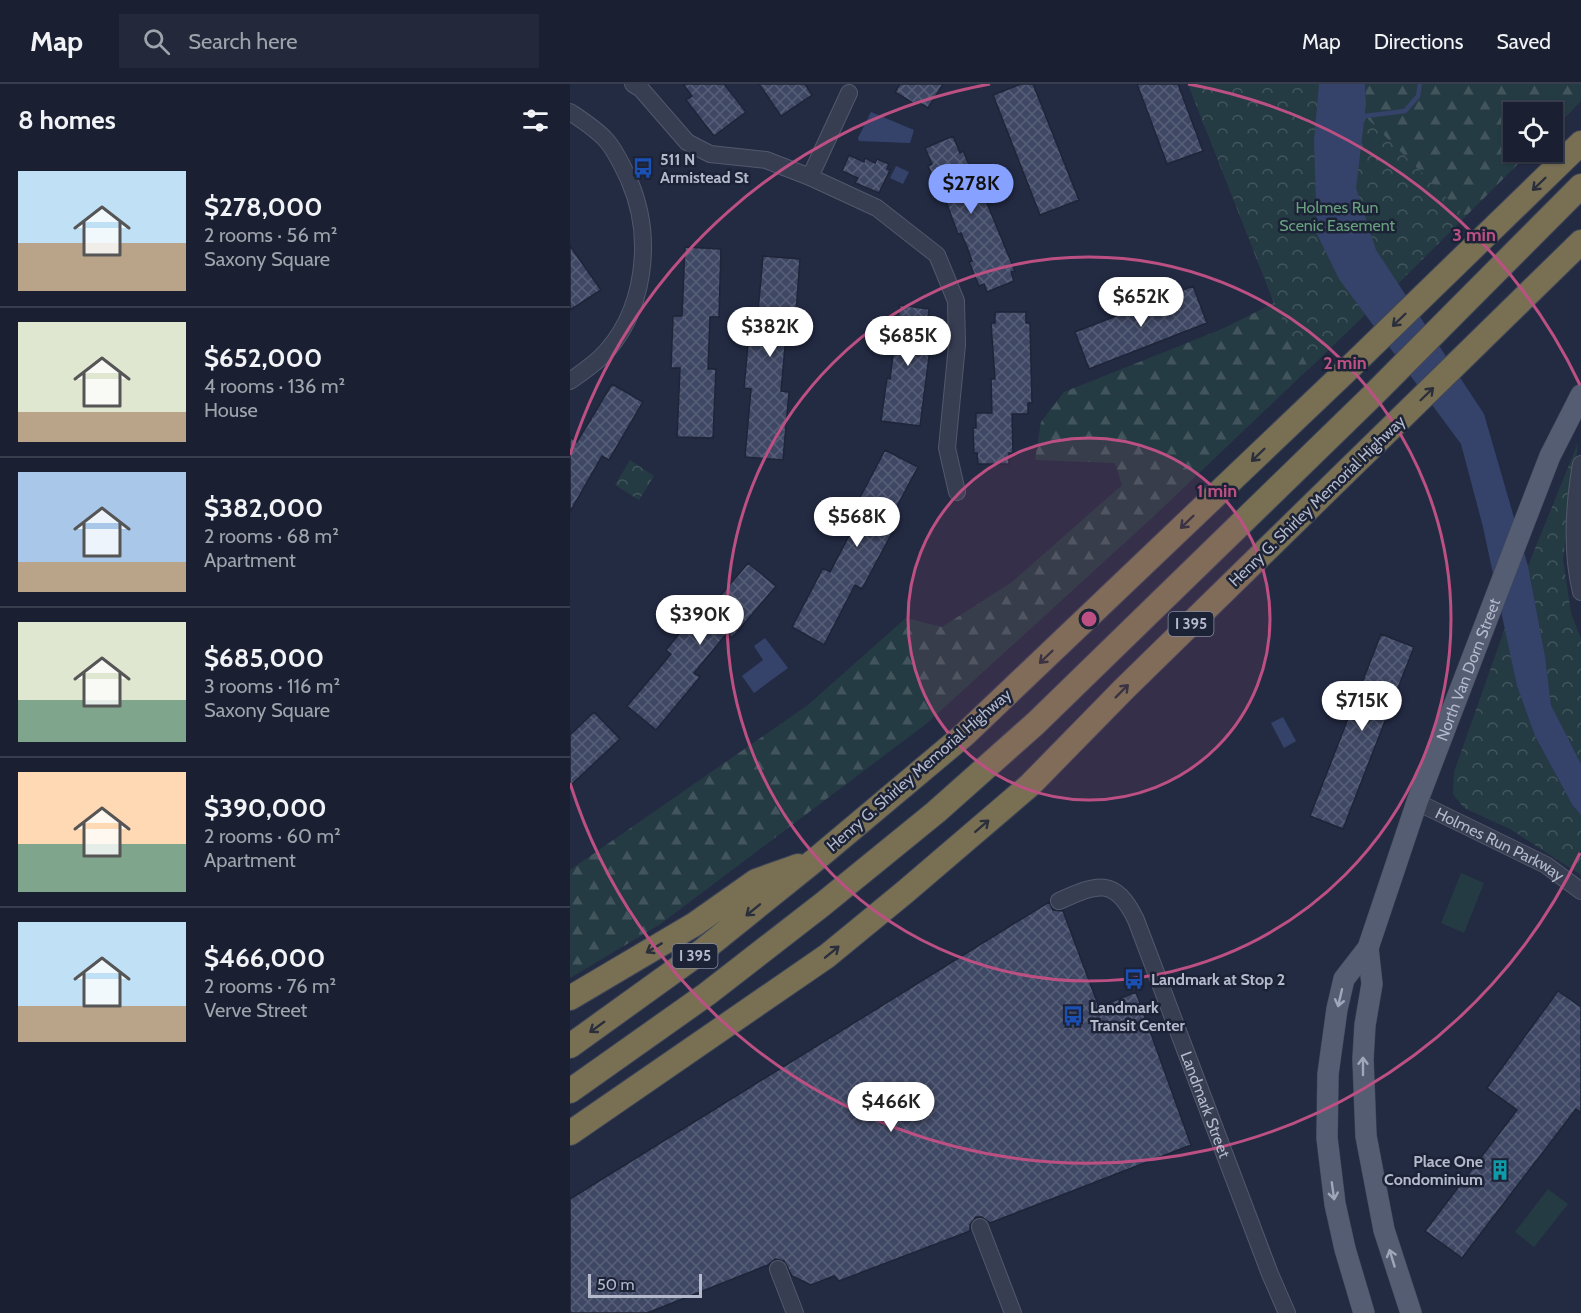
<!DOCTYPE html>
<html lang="en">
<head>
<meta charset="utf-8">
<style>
  body { margin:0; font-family:Cabin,sans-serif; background:#23283a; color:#f1f3f6; height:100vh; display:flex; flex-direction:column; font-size:22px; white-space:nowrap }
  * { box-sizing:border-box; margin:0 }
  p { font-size:20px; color:#9fa3ac }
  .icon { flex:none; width:33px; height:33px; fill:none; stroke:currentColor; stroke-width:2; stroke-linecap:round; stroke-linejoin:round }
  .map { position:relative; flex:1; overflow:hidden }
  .side { display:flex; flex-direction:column; background:#1a2032; width:570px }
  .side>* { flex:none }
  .controls { position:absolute; left:933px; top:18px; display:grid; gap:12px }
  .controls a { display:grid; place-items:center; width:60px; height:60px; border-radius:0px; background:#1a2032; box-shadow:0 2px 4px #0004,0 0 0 2px #383e4d; font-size:30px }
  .scale { position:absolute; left:18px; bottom:15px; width:114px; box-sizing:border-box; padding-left:6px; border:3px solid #b4b9cc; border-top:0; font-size:16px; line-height:21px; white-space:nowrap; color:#b4b9cc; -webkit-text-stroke:4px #1c2337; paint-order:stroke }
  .price { position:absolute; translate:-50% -51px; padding:0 14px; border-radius:21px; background:#fff; color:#222; font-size:20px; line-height:39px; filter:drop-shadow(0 2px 3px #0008) }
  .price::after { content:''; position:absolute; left:50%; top:36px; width:18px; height:14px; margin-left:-9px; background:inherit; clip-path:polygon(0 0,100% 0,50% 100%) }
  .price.selected { background:#86a1ff; color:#111 }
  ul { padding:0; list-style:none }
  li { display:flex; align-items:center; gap:18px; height:150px; padding:0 18px }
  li+li { border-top:2px solid #383e4d }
  li span { display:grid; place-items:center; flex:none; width:168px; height:120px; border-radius:0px; color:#555 }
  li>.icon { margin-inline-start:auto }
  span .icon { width:72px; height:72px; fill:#fffc; stroke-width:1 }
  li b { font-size:26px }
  h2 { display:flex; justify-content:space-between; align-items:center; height:72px; padding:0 18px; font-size:26px }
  header { display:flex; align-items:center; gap:36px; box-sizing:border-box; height:84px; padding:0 30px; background:#1a2032; border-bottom:2px solid #383e4d }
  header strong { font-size:28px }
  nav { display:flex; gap:33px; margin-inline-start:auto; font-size:21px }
  .search { width:420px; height:54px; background:#23283a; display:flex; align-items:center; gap:15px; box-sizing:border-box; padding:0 21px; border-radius:0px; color:#9fa3ac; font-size:22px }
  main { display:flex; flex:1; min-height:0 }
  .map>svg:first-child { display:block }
  .forest { fill:url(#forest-firs) }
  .park { fill:url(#park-crowns) }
  .pitch { fill:#253b43 }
  .water { fill:#35436b }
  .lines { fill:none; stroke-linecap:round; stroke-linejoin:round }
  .stream { stroke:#35436b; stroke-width:4.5 }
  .building { fill:url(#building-cross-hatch); stroke:#1e2539; stroke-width:1.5 }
  .minor-casing { stroke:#52596c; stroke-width:18 }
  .major-casing { stroke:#41475b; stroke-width:22 }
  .highway-casing { stroke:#3f4659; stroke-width:26 }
  .minor { stroke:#373e52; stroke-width:16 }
  .major { stroke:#555d72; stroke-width:21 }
  .highway { stroke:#797054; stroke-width:24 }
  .oneway { stroke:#2a2f3b }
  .oneway2 { stroke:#a1a7ba }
  .ring { fill:none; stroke:#bd5083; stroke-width:3 }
  .labels { text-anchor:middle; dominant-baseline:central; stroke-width:5; stroke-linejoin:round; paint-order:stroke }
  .shield { fill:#1c2337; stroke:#868c9f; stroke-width:1.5 }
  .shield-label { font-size:15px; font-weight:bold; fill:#b4b9cc }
  .poi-label { font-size:16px; font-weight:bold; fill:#b4b9cc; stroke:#1c2337; text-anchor:start }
  .park-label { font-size:16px; fill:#69a07e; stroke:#1c2337 }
  .street-label { font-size:16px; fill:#b4b9cc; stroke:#1c2337 }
  .centre { fill:#bd5083; stroke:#1c2337; stroke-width:3 }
  .ring-label { font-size:18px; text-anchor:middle; font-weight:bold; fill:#bd5083; stroke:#1c2337; stroke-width:5; stroke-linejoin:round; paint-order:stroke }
</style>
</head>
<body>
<header>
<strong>Map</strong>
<div class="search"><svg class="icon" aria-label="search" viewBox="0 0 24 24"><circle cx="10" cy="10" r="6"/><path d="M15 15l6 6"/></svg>Search here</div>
<nav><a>Map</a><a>Directions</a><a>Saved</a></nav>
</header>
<main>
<section class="side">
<h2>8 homes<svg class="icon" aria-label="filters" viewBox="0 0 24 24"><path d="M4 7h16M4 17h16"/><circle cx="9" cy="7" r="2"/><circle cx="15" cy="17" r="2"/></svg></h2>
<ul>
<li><span style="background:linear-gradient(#bfe0f5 60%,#b9a48a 0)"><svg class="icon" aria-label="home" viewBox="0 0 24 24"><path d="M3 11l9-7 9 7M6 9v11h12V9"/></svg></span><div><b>$278,000</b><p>2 rooms · 56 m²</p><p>Saxony Square</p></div></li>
<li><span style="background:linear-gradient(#dfe7d0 75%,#b9a48a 0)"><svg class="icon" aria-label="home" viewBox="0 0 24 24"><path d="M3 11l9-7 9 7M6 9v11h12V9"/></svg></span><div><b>$652,000</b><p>4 rooms · 136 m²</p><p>House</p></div></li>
<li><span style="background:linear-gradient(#a9c7e8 75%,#b9a48a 0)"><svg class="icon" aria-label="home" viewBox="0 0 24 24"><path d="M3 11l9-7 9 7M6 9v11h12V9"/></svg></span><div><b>$382,000</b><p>2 rooms · 68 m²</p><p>Apartment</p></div></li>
<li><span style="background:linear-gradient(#dfe7d0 65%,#7fa58c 0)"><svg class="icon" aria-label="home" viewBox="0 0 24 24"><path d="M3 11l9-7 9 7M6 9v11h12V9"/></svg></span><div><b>$685,000</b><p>3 rooms · 116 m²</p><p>Saxony Square</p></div></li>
<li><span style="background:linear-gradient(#ffd9b3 60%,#7fa58c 0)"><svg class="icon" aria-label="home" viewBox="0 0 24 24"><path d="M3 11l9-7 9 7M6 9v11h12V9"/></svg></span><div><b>$390,000</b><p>2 rooms · 60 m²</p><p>Apartment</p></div></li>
<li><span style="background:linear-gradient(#bfe0f5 70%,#b9a48a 0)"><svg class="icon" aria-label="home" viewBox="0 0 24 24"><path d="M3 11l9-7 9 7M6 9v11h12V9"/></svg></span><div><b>$466,000</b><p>2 rooms · 76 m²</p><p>Verve Street</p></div></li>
</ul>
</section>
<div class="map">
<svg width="1011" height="1229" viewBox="0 0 1011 1229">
  <defs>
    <pattern id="forest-firs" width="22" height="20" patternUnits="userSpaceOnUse" patternTransform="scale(1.5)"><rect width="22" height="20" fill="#253b43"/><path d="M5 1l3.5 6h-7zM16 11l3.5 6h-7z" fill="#42555d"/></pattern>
    <pattern id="park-crowns" width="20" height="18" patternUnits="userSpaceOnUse" patternTransform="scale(1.5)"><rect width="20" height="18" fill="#253b43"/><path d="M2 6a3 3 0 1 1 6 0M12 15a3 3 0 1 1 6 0" fill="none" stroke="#42555d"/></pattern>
    <pattern id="building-cross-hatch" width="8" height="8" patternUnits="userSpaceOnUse" patternTransform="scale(1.5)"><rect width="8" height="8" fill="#3e4763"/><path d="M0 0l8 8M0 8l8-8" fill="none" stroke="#585f78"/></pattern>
  </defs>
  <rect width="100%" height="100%" fill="#232b43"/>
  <path class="forest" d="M 618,0 L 742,0 L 769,195 L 795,231 L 584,432 L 356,640 L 89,841 L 0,894 L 0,786 L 238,621 L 336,534 L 372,543 L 442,498 L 552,401 L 545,379 L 465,376 L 471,338 L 494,308 L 652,245 L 704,219 Z
    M 795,0 L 1011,0 L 1011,17 L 983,46 L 982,28 L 944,28 L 944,68 L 960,68 L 828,200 L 806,166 L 786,104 L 796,21 Z"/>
  <path class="park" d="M 618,0 L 795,0 L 795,32 L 895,132 L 739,285 L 705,219 Z
    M 1008,359 L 993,476 L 1001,529 L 1011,555 L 1011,680 L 981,621 L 975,572 L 958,482 Z
    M 60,376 L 84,392 L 69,416 L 45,401 Z
    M 935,544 L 947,602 L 965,652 L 1003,722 L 1011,731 L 1011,791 L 940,745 L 894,724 L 883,710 L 884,688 Z"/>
  <path class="pitch" d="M 891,789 L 914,799 L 894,849 L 871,839 Z
    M 978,1105 L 998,1120 L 964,1163 L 945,1148 Z"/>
  <path class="water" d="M 749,0 L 795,0 L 796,21 L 786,104 L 806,166 L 914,330 L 958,482 L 975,572 L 981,621 L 1011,680 L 1011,731 L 1003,722 L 965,652 L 947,602 L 913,443 L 891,360 L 769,195 L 747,150 L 744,57 Z
    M 301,28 L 344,46 L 340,59 L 289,57 L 288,54 Z
    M 326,82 L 339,88 L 333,100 L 320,94 Z
    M 195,554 L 218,584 L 184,609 L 172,592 L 193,576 L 184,562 Z
    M 713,633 L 726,657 L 714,664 L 701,639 Z"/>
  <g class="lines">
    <path class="stream" d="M 792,37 L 795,32 L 835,27 L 848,12 L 850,0"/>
  </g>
  <path class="building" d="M 113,0 L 154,0 L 176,28 L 144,52 L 116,16 L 122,12 Z
    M 189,0 L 235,0 L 242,11 L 211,32 Z
    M 330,0 L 373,0 L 358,24 L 348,18 L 346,21 L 325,8 Z
    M 451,0 L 463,0 L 509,116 L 470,131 L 423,11 Z
    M 567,0 L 608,0 L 633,67 L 597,80 Z
    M 383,52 L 390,69 L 393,67 L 413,112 L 414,112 L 445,187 L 441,188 L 444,197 L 417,208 L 414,200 L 409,202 L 399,178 L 402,177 L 397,163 L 391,149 L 388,150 L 371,104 L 368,105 L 358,82 L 362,80 L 355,64 Z
    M 279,71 L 294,78 L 295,74 L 305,79 L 307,75 L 319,80 L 317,85 L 320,86 L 309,109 L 285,99 L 288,94 L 272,87 Z
    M 0,162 L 31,206 L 0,226 Z
    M 115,163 L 151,165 L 149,233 L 140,233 L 138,285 L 146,285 L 143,354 L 107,353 L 110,284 L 101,284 L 103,232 L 112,232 Z
    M 193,172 L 230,175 L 225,242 L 217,241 L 211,307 L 219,308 L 213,376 L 175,373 L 181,305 L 174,304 L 180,238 L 187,238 Z
    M 623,202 L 637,239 L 519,285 L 505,248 Z
    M 330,221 L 359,225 L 357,241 L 363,242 L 350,342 L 311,337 L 317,294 L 320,295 L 324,263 L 318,262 L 322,235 L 328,236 Z
    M 425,228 L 456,228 L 456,239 L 460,239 L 462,319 L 458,319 L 458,330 L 442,330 L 443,369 L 439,369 L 439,380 L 408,380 L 407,369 L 404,369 L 403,344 L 406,344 L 406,329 L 422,329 L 421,295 L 425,295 L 421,239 L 425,239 Z
    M 42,300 L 73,318 L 39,376 L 32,372 L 0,428 L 0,353 L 7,358 Z
    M 315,366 L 348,383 L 316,443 L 323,447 L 292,505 L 285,501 L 254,561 L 222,543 L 253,484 L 260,488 L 291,429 L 284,425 Z
    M 178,479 L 206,502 L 162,554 L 157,549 L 124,589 L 130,593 L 86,646 L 57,622 L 101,570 L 96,566 L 129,526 L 135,530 Z
    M 811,550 L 844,563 L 773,745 L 740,732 Z
    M 24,628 L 50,655 L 0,702 L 0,651 Z
    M 479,818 L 483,826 L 493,827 L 529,923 L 566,908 L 621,1061 L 420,1139 L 412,1133 L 406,1133 L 400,1141 L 400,1147 L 269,1197 L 264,1192 L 241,1201 L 222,1192 L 214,1177 L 205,1175 L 198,1181 L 77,1229 L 0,1229 L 0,1115 Z
    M 988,907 L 1011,923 L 1011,1029 L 1006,1025 L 892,1174 L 855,1147 L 947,1026 L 917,1004 Z"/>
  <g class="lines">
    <g class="minor-casing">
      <g id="minor">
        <path d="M 63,0 L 71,5 L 117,58 L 140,70 L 196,76 L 240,93 L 307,124 L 367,171 L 386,217 L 387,261 L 377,364 L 387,408"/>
        <path d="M 0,28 C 12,36 26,45 36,56 C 46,67 53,83 59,96 C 84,153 76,230 29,275 C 20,283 10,290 0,297"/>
        <path d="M 240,93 L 279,9"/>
        <path d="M 1011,380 C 1004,421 1001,467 1011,508"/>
        <path id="s1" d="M 847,718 L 976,781 L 1011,807"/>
        <path id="s2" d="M 489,817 C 527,800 545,792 566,836 L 700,1190 L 717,1229"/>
        <path d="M 410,1143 L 443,1229"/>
        <path d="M 208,1185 L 225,1229"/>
      </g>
    </g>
    <g class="major-casing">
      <g id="major">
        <path d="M 798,864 L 802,900 L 795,941 L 793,975 L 796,1052 L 814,1146 L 841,1229"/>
        <path id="s3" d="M 794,1229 L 775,1165 L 765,1120 L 757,1054 L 758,990 L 767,925 L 774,895 L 798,864 L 847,718 L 949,452 L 980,372 L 1011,311"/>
      </g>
    </g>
    <g class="highway-casing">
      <path id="highway" d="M 0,914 L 125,840 L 186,797 L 228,782
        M 0,962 L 132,867 L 245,776 L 394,651 L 774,289 L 1011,59
        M 0,1007 L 137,910 L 253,820 L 366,728 L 466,639 L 802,312 L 1011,102
        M 0,1049 L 257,872 L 335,808 L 460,701 L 554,605 L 1011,158"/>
    </g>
    <use href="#minor" class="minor"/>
    <use href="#major" class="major"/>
    <use href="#highway" class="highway"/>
  </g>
  <defs><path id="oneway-shaft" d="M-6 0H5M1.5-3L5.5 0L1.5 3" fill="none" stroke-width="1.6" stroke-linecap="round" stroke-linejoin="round" transform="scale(1.5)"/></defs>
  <g class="oneway">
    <use href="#oneway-shaft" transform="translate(969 100) rotate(136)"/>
    <use href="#oneway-shaft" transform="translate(829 236) rotate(136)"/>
    <use href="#oneway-shaft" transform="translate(857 310) rotate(-44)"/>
    <use href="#oneway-shaft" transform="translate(688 371) rotate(136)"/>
    <use href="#oneway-shaft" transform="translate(617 438) rotate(136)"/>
    <use href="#oneway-shaft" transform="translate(476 573) rotate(136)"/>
    <use href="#oneway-shaft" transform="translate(552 607) rotate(-45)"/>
    <use href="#oneway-shaft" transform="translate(412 742) rotate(-41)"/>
    <use href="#oneway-shaft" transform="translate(183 826) rotate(141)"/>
    <use href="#oneway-shaft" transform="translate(84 864) rotate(149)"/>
    <use href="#oneway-shaft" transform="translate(262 868) rotate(-39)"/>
    <use href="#oneway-shaft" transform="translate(27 943) rotate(144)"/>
  </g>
  <g class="oneway2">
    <use href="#oneway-shaft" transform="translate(770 914) rotate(103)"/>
    <use href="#oneway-shaft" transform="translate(793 982) rotate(-90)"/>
    <use href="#oneway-shaft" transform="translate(763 1107) rotate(82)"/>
    <use href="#oneway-shaft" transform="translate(822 1174) rotate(-107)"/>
  </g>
  <circle cx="519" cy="535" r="181" fill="#bd5083" fill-opacity=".12"/>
  <g class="ring">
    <circle cx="519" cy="535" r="181"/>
    <circle cx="519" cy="535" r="362"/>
    <path d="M1010 769A544 544 0 0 1 0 699M0 371A544 544 0 0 1 420 0M618 0A544 544 0 0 1 1010 301"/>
  </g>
  <defs>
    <g id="bus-bare" transform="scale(1.62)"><path d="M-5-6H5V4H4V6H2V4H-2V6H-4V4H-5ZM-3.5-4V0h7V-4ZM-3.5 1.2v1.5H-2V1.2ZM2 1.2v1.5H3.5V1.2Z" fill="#1a4fb4" stroke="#1c2337" stroke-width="2.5" paint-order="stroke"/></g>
    <g id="building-bare" transform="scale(1.62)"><path d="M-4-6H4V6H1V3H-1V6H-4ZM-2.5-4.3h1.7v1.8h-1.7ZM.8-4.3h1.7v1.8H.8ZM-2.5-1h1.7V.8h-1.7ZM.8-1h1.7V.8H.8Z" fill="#0f9aa8" stroke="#1c2337" stroke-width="2.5" paint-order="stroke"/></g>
  </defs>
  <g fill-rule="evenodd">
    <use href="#bus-bare" x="73" y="84"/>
    <use href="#bus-bare" x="564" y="895"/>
    <use href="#bus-bare" x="503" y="932"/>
    <use href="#building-bare" x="930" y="1086"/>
  </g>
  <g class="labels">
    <g class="shield">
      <rect x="598.5" y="528" width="45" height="24" rx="4.5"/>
      <rect x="102.5" y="860" width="45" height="24" rx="4.5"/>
    </g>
    <g class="shield-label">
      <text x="621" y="540">I 395</text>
      <text x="125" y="872">I 395</text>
    </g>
    <g class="poi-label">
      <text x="90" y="75">511 N<tspan x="90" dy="18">Armistead St</tspan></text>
      <text x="581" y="895">Landmark at Stop 2</text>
      <text x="520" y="923">Landmark<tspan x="520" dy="18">Transit Center</tspan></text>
      <text x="913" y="1077" text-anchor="end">Place One<tspan x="913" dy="18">Condominium</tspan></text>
    </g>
    <g class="park-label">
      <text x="767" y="123">Holmes Run<tspan x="767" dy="18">Scenic Easement</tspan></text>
    </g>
    <g class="street-label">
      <text transform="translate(747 417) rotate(-44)">Henry G. Shirley Memorial Highway</text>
      <text stroke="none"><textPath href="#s3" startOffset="675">North Van Dorn Street</textPath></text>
      <text transform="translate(349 686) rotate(-41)">Henry G. Shirley Memorial Highway</text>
      <text stroke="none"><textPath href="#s1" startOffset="93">Holmes Run Parkway</textPath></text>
      <text stroke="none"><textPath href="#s2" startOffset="292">Landmark Street</textPath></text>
    </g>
  </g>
  <circle cx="519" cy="535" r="9" class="centre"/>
  <g class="ring-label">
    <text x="904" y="157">3 min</text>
    <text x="775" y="285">2 min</text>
    <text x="647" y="413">1 min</text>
  </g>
</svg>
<div class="controls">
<a><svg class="icon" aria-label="locate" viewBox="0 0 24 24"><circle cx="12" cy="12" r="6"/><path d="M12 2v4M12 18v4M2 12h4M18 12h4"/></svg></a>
</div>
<div class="scale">50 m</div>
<b class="price selected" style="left:401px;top:131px">$278K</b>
<b class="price" style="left:571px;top:244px">$652K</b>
<b class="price" style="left:200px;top:274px">$382K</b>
<b class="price" style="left:338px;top:283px">$685K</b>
<b class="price" style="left:287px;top:464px">$568K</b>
<b class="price" style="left:130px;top:562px">$390K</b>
<b class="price" style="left:792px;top:648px">$715K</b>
<b class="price" style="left:321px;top:1049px">$466K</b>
</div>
</main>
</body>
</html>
